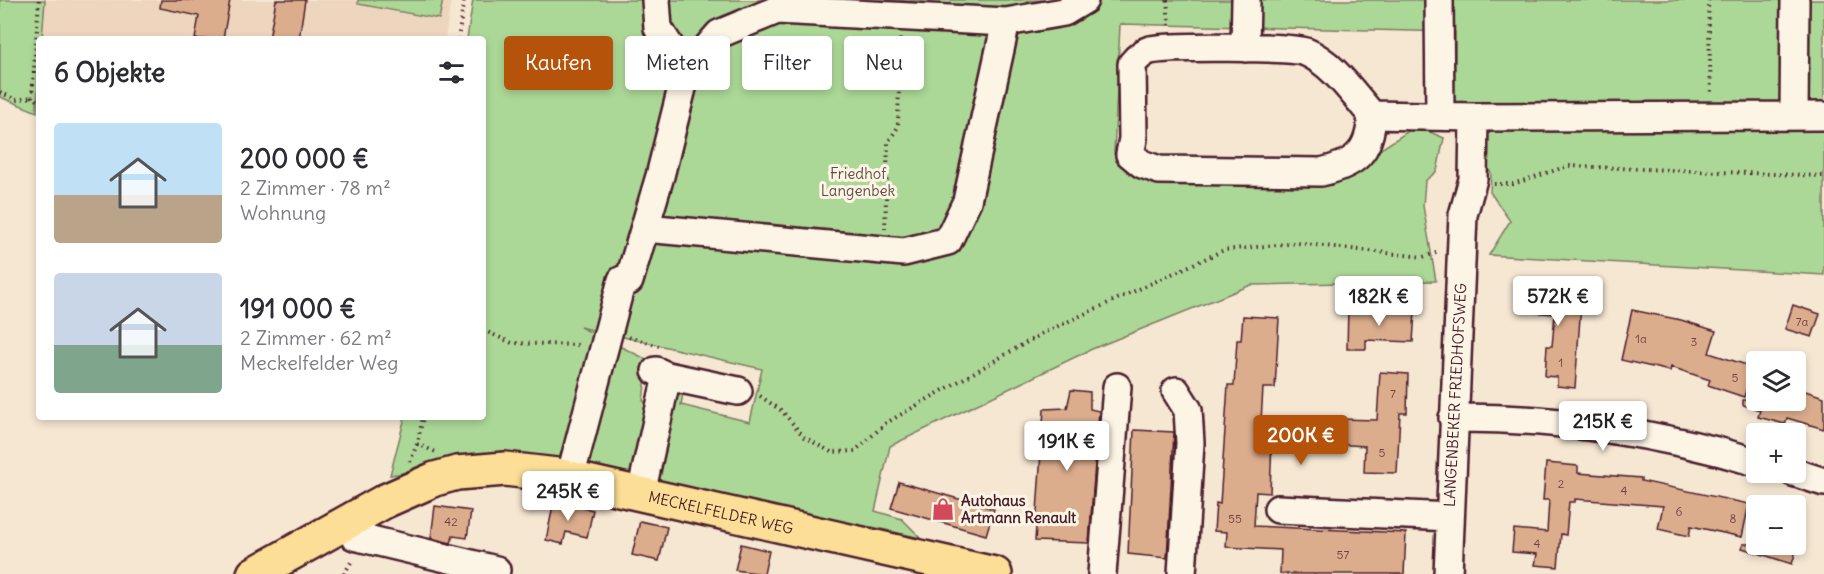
<!DOCTYPE html>
<html lang="de">
<head>
<meta charset="utf-8">
<style>
  body { margin:0; font-family:Delius,sans-serif; background:#f7f7f7; color:#2b2b33; height:100vh; display:flex; flex-direction:column; font-size:22px; white-space:nowrap }
  * { box-sizing:border-box; margin:0 }
  p { font-size:20px; color:#7c7c81 }
  .icon { flex:none; width:33px; height:33px; fill:none; stroke:currentColor; stroke-width:2; stroke-linecap:round; stroke-linejoin:round }
  .map { position:relative; flex:1; overflow:hidden }
  .details { position:absolute; left:36px; top:36px; width:450px; height:384px; display:flex; flex-direction:column; background:#fff; border-radius:6px; box-shadow:0 3px 9px #0003 }
  .details>* { flex:none }
  .top-card { position:absolute; left:504px; top:36px; width:570px; height:54px; display:flex; gap:12px }
  .buttons { position:absolute; left:1746px; top:351px; display:grid; gap:12px }
  .buttons a { display:grid; place-items:center; width:60px; height:60px; border-radius:6px; background:#fff; box-shadow:0 3px 9px #0003; font-size:30px }
  .price { position:absolute; translate:-50% -51px; padding:0 14px; border-radius:6px; background:#fff; color:#222; font-size:20px; line-height:39px; filter:drop-shadow(0 2px 3px #0008) }
  .price::after { content:''; position:absolute; left:50%; top:36px; width:18px; height:14px; margin-left:-9px; background:inherit; clip-path:polygon(0 0,100% 0,50% 100%) }
  .price.current { background:#b45309; color:#fff }
  ul { padding:0; list-style:none }
  li { display:flex; align-items:center; gap:18px; height:150px; padding:0 18px }
  li span { display:grid; place-items:center; flex:none; width:168px; height:120px; border-radius:6px; color:#555 }
  li>.icon { margin-inline-start:auto }
  span .icon { width:72px; height:72px; fill:#fffc; stroke-width:1 }
  li b { font-size:26px }
  h2 { display:flex; justify-content:space-between; align-items:center; height:72px; padding:0 18px; font-size:26px }
  .pill { padding:0 21px; border-radius:6px; background:#fff; box-shadow:0 3px 9px #0003; font-size:21px; line-height:54px }
  .pill.current { background:#b45309; color:#fff }
  .map>svg:first-child { display:block }
  .built { fill:#eed6be }
  .green { fill:#acd897; stroke:#7b7c61; stroke-width:1.5 }
  .building { fill:#dcad8d; stroke:#4a1f2b; stroke-width:1.5 }
  .lines { fill:none; stroke-linecap:round; stroke-linejoin:round }
  .minor-casing { stroke:#4a1f2b; stroke-width:32 }
  .major-casing { stroke:#4a1f2b; stroke-width:38 }
  .path { stroke:#4a1f2b; stroke-width:4; stroke-dasharray:1.5 4.5; stroke-linecap:butt }
  .minor { stroke:#fcf5e5; stroke-width:27 }
  .major { stroke:#fdde96; stroke-width:33 }
  .labels { text-anchor:middle; dominant-baseline:central; stroke-width:6; stroke-linejoin:round; paint-order:stroke }
  .number-label { font-size:12px; fill:#6e4244 }
  .park-label { font-size:15px; fill:#624d46; stroke:#fcf5e5 }
  .street-label { font-size:15px; fill:#4a1f2b; stroke:#fcf5e5 }
  .poi-label { font-size:15px; font-weight:bold; fill:#4a1f2b; stroke:#fcf5e5; text-anchor:start }
</style>
</head>
<body>
<div class="map">
<svg width="1824" height="574" viewBox="0 0 1824 574">
  <rect width="100%" height="100%" fill="#f6e7d3"/>
  <filter id="ink" filterUnits="userSpaceOnUse"><feTurbulence type="fractalNoise" baseFrequency=".0167" numOctaves="2"/><feDisplacementMap in="SourceGraphic" scale="12" xChannelSelector="R" yChannelSelector="G"/><feConvolveMatrix kernelMatrix="1 2 1 2 8 2 1 2 1" color-interpolation-filters="sRGB"/></filter>
  <g filter="url(#ink)">
    <path class="built" d="M 45,0 L 451,0 L 445,39 L 42,39 Z"/>
    <path class="green" d="M 0,0 L 45,0 L 42,39 L 39,39 L 37,112 L 0,97 Z
      M 358,0 L 443,0 L 439,19 L 358,4 Z
      M 473,0 L 1824,0 L 1824,275 L 1489,255 L 1510,221 L 1490,192 L 1491,173 L 1483,160 L 1489,132 L 1495,128 L 1454,106 L 1455,32 L 1120,24 L 1114,154 L 1128,145 L 1173,167 L 1369,157 L 1416,126 L 1444,138 L 1437,171 L 1425,181 L 1423,206 L 1436,281 L 1251,285 L 1092,349 L 890,446 L 875,511 L 902,519 L 921,538 L 872,527 L 870,534 L 654,487 L 676,387 L 684,388 L 681,405 L 750,422 L 762,369 L 580,327 L 648,360 L 643,401 L 652,404 L 638,485 L 444,467 L 390,475 L 405,417 L 483,417 L 483,39 L 467,39 Z"/>
    <path class="building" d="M 161,0 L 230,0 L 223,39 L 195,39 L 199,16 L 160,8 Z
      M 276,0 L 305,0 L 299,39 L 269,39 Z
      M 1522,284 L 1582,289 L 1575,388 L 1557,386 L 1557,377 L 1545,376 L 1547,346 L 1552,346 L 1555,314 L 1519,311 Z
      M 1793,305 L 1820,314 L 1812,337 L 1785,329 Z
      M 1348,308 L 1415,311 L 1413,342 L 1366,340 L 1366,349 L 1347,349 Z
      M 1632,310 L 1681,320 L 1716,331 L 1709,353 L 1753,367 L 1744,397 L 1708,385 L 1710,380 L 1671,367 L 1670,371 L 1621,360 Z
      M 1243,316 L 1279,318 L 1275,388 L 1263,388 L 1261,421 L 1338,424 L 1338,419 L 1377,420 L 1380,372 L 1408,374 L 1407,413 L 1400,413 L 1397,473 L 1364,472 L 1365,446 L 1272,440 L 1270,493 L 1256,492 L 1254,526 L 1406,533 L 1404,574 L 1280,574 L 1281,550 L 1226,547 L 1227,532 L 1214,531 L 1216,503 L 1220,504 L 1228,385 L 1234,385 L 1237,340 L 1241,340 Z
      M 1796,388 L 1824,397 L 1824,429 L 1787,418 L 1785,424 L 1758,417 L 1760,410 L 1743,405 L 1743,400 L 1796,400 Z
      M 1071,390 L 1090,392 L 1090,409 L 1099,411 L 1089,543 L 1035,541 L 1044,409 L 1067,408 Z
      M 1134,430 L 1174,432 L 1167,558 L 1128,554 Z
      M 1546,463 L 1578,466 L 1578,473 L 1641,478 L 1641,481 L 1749,504 L 1742,537 L 1691,526 L 1689,536 L 1658,529 L 1663,506 L 1575,499 L 1575,502 L 1569,502 L 1566,535 L 1561,534 L 1558,567 L 1535,565 L 1537,554 L 1512,552 L 1514,529 L 1547,532 L 1549,500 L 1543,500 Z
      M 899,482 L 994,509 L 986,535 L 891,508 Z
      M 554,501 L 593,510 L 587,537 L 566,532 L 563,544 L 546,540 Z
      M 435,506 L 471,511 L 467,538 L 453,536 L 451,543 L 431,538 Z
      M 640,521 L 667,527 L 659,561 L 632,555 Z
      M 741,544 L 769,551 L 764,574 L 735,570 Z
      M 1743,544 L 1798,544 L 1792,564 L 1742,548 Z"/>
    <g class="lines">
      <g class="minor-casing">
        <path id="minor" d="M 656,0 L 658,28 L 686,72
          M 1439,0 L 1440,116
          M 1245,48 L 1246,0
          M 1372,115 C 1370,152 1356,164 1321,172 L 1159,170 L 1142,164 L 1130,154 L 1133,139 L 1132,64 C 1137,58 1143,52 1150,50 C 1168,46 1292,46 1306,52 C 1333,63 1353,94 1372,115 L 1474,117 L 1473,179 L 1463,215 L 1448,574
          M 1794,116 L 1795,0
          M 1474,117 L 1824,116
          M 645,228 L 904,252 L 948,241 L 967,201 L 1006,22
          M 656,371 L 667,376 L 738,391
          M 1176,391 L 1188,410 L 1190,443 L 1182,574
          M 1453,418 C 1554,417 1660,433 1756,462
          M 1793,472 L 1824,482
          M 570,478 L 622,280 L 629,281 L 660,176 L 686,72 L 719,34 L 777,10 L 1006,22 L 1064,12 L 1084,0
          M 641,493 L 667,376
          M 1278,509 L 1450,517
          M 345,524 L 354,536 L 496,570
          M 1102,574 L 1117,387"/>
      </g>
      <g class="major-casing">
        <g id="major">
          <path id="s1" d="M 254,574 L 385,501 L 435,479 L 457,473 L 505,469 L 557,475 L 995,574"/>
        </g>
      </g>
      <path class="path" d="M 39,0 L 32,97 L 39,101
        M 1167,0 L 1169,25
        M 1708,0 L 1711,95
        M 458,39 L 464,0
        M 0,92 L 16,100 L 32,97
        M 1494,184 L 1513,184 L 1568,166 L 1824,176
        M 885,229 L 888,142 L 898,127 L 900,38
        M 483,330 L 512,343 L 581,345
        M 629,337 L 659,346
        M 760,396 L 782,411 L 804,437 L 831,452 L 855,451 L 886,423 L 1043,333 L 1224,250 L 1297,243 L 1423,257 L 1439,252
        M 417,444 L 436,452
        M 410,462 L 417,444 L 423,417
        M 344,574 L 353,559"/>
      <use href="#minor" class="minor"/>
      <use href="#major" class="major"/>
    </g>
  </g>
  <defs>
    <g id="shop-bare" transform="scale(1.8)"><path d="M-5-2.5h2.3a2.7 3.5 0 0 1 5.4 0H5L5.5 6h-11ZM-1.5-2.5h3a1.5 2.3 0 0 0-3 0Z" fill="#d1495b" stroke="#fcf5e5" stroke-width="2.5" paint-order="stroke"/></g>
  </defs>
  <g fill-rule="evenodd">
    <use href="#shop-bare" x="943" y="509"/>
  </g>
  <g class="labels">
    <g class="number-label">
      <text x="1802" y="321">7a</text>
      <text x="1641" y="338">1a</text>
      <text x="1694" y="341">3</text>
      <text x="1561" y="362">1</text>
      <text x="1735" y="377">5</text>
      <text x="1393" y="393">7</text>
      <text x="1382" y="452">5</text>
      <text x="1561" y="483">2</text>
      <text x="1624" y="490">4</text>
      <text x="1679" y="511">6</text>
      <text x="1235" y="518">55</text>
      <text x="1733" y="518">8</text>
      <text x="451" y="521">42</text>
      <text x="1537" y="543">4</text>
      <text x="1343" y="554">57</text>
    </g>
    <g class="park-label">
      <text x="858" y="173">Friedhof<tspan x="858" dy="17">Langenbek</tspan></text>
    </g>
    <g class="street-label">
      <text transform="translate(1455 395) rotate(-87)">LANGENBEKER FRIEDHOFSWEG</text>
      <text stroke="none"><textPath href="#s1" startOffset="496">MECKELFELDER WEG</textPath></text>
    </g>
    <g class="poi-label">
      <text x="961" y="500">Autohaus<tspan x="961" dy="17">Artmann Renault</tspan></text>
    </g>
  </g>
</svg>
<div class="buttons">
<a><svg class="icon" aria-label="layers" viewBox="0 0 24 24"><path d="M12 4l9 5-9 5-9-5zM3 14l9 5 9-5"/></svg></a>
<a>+</a>
<a>−</a>
</div>
<b class="price" style="left:1379px;top:327px">182K €</b>
<b class="price" style="left:1558px;top:327px">572K €</b>
<b class="price" style="left:1603px;top:452px">215K €</b>
<b class="price current" style="left:1301px;top:466px">200K €</b>
<b class="price" style="left:1067px;top:472px">191K €</b>
<b class="price" style="left:568px;top:522px">245K €</b>
<div class="top-card">
<a class="pill current">Kaufen</a>
<a class="pill">Mieten</a>
<a class="pill">Filter</a>
<a class="pill">Neu</a>
</div>
<section class="details">
<h2>6 Objekte<svg class="icon" aria-label="filters" viewBox="0 0 24 24"><path d="M4 7h16M4 17h16"/><circle cx="9" cy="7" r="2"/><circle cx="15" cy="17" r="2"/></svg></h2>
<ul>
<li><span style="background:linear-gradient(#bfe0f5 60%,#b9a48a 0)"><svg class="icon" aria-label="home" viewBox="0 0 24 24"><path d="M3 11l9-7 9 7M6 9v11h12V9"/></svg></span><div><b>200 000 €</b><p>2 Zimmer · 78 m²</p><p>Wohnung</p></div></li>
<li><span style="background:linear-gradient(#c9d6e8 60%,#7fa58c 0)"><svg class="icon" aria-label="home" viewBox="0 0 24 24"><path d="M3 11l9-7 9 7M6 9v11h12V9"/></svg></span><div><b>191 000 €</b><p>2 Zimmer · 62 m²</p><p>Meckelfelder Weg</p></div></li>
</ul>
</section>
</div>
</body>
</html>
